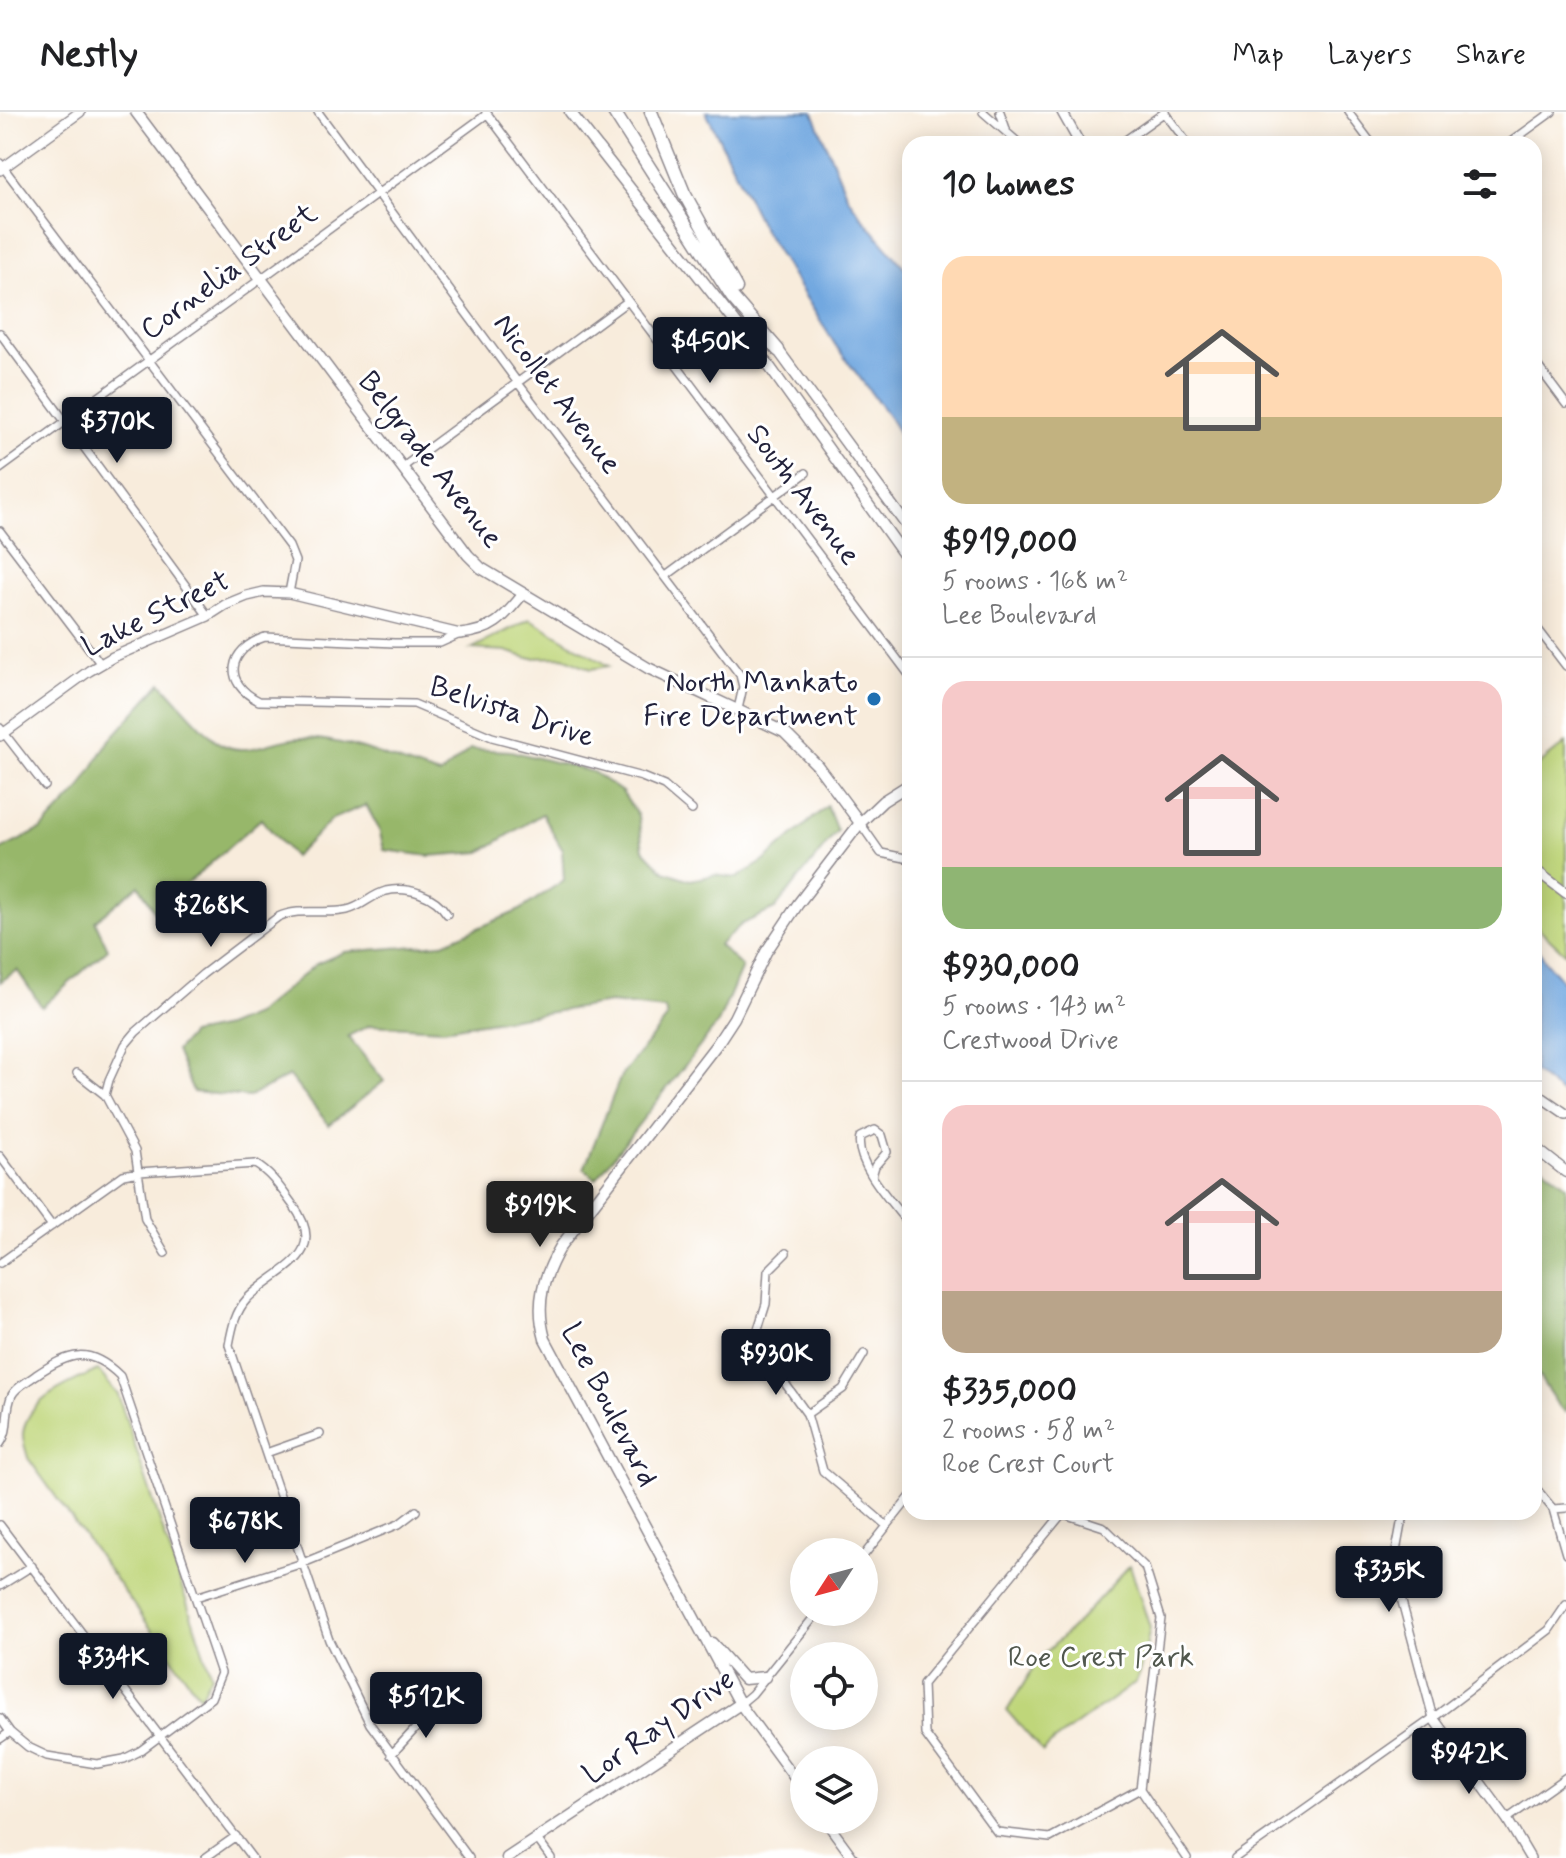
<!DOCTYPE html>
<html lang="en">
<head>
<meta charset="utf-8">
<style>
  body { margin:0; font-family:Mynerve,sans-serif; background:#f6f6f6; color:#202124; height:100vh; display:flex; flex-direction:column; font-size:30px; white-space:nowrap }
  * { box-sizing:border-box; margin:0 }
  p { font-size:26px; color:#757577 }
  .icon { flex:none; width:44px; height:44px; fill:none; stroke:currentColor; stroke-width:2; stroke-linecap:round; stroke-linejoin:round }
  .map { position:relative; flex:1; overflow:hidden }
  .panel { position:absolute; left:902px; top:24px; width:640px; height:1384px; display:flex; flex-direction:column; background:#fff; border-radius:24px; box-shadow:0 4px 20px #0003 }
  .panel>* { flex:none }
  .needle { width:52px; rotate:234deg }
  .controls { position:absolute; left:790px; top:1426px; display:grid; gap:16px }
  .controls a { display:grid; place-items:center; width:88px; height:88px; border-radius:50%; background:#fff; box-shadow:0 4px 20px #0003; font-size:40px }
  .price { position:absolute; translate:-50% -68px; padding:0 18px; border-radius:8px; background:#111827; color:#fff; font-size:26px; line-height:52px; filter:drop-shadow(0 2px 4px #0008) }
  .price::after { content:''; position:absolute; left:50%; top:48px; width:24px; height:18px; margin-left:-12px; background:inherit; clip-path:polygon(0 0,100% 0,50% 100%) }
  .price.selected { background:#222; color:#fff }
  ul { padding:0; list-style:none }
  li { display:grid; align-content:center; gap:16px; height:424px; padding:0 40px }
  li+li { border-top:2px solid #e0e0e0 }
  li span { display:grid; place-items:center; height:248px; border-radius:24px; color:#555 }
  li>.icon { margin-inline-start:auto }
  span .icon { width:144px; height:144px; fill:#fffc; stroke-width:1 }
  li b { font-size:34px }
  h2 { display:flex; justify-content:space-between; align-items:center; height:96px; padding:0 40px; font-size:34px }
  header { display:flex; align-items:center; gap:48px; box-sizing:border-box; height:112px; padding:0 40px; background:#fff; border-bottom:2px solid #e0e0e0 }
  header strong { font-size:38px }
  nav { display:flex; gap:44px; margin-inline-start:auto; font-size:28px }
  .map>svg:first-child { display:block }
  .green { fill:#bfd67a; stroke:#707c5a; stroke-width:2 }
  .forest { fill:#97b76a; stroke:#5c6c52; stroke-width:2 }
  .water { fill:#72a8e0; stroke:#4a658e; stroke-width:2 }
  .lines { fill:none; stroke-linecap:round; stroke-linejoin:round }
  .minor-casing { stroke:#8d878c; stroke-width:10 }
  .tertiary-casing { stroke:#8d878c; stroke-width:12 }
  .secondary-casing { stroke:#8d878c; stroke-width:13 }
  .motorway-casing { stroke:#8d878c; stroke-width:15 }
  .minor { stroke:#fff; stroke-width:7 }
  .tertiary { stroke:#fff; stroke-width:9 }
  .secondary { stroke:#fff; stroke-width:10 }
  .motorway { stroke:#fff; stroke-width:12 }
  .poi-dot { fill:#1f6fb2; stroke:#fff; stroke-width:3 }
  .labels { text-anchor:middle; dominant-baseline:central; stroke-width:6; stroke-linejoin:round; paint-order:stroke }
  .street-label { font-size:30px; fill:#22223b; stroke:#fff }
  .poi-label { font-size:30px; fill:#22223b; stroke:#fff; text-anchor:end }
  .park-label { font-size:30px; fill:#51584e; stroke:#fff }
</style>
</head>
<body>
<header>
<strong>Nestly</strong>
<nav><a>Map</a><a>Layers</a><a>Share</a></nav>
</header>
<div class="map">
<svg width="1566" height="1746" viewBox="0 0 1566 1746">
  <rect width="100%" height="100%" fill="#fff"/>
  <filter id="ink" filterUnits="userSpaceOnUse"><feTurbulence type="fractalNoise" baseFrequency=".0125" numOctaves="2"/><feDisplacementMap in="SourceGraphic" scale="16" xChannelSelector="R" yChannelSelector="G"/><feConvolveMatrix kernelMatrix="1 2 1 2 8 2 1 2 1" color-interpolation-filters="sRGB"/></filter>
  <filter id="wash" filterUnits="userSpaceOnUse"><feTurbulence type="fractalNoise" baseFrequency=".006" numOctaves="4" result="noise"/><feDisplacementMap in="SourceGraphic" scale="32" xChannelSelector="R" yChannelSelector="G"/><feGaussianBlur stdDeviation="1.8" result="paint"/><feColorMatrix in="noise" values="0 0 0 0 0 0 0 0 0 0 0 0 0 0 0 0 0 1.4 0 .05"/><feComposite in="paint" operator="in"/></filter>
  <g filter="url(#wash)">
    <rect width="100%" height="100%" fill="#f8ecdc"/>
    <path class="green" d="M 530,507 L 609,554 L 591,557 L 564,545 L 528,546 L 506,539 L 471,537 Z
      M 1566,631 L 1566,842 L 1534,812 L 1534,657 Z
      M 98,1258 L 118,1283 L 211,1563 L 200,1585 L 28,1346 C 26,1338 22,1328 23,1321 C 28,1286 69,1272 98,1258 Z
      M 1130,1453 L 1150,1516 L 1145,1542 L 1136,1570 L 1054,1629 L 1043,1640 L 1007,1599 L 1039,1547 L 1074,1514 Z"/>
    <path class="forest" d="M 161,571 C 173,583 209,626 221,632 C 251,647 275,624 305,626 C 352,628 395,650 440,663 L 470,637 L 511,639 L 593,660 L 622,680 L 638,704 L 643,737 L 664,759 L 690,768 L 715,763 L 737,766 L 764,749 L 827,694 L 837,719 L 775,797 L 742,812 L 719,833 L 742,855 L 718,911 L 596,1067 L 584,1057 L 621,964 L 667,906 L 665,897 L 610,891 L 443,917 L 370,913 L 348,924 L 384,969 L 329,1013 L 289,964 L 249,985 L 193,980 L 176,939 L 191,922 L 226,915 L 255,903 L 316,852 L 344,840 L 441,832 L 520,798 L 564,768 L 562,737 L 542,702 L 481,740 L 429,744 L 384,738 L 379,717 L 366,693 L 332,707 L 294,745 L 261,707 L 155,800 L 139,773 L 95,809 L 108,837 L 42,895 L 17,858 L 0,870 L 0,738 L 42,717 L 80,677 L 108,630 Z
      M 1534,1048 L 1566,1073 L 1566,1300 L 1557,1292 L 1534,1257 Z"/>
    <path class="water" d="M 706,0 L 813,0 L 847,84 L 863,107 L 910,162 L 910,346 L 902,327 L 887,302 L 836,234 L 762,115 Z
      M 1534,829 L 1546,850 L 1566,873 L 1566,985 L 1534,960 Z"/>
  </g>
  <g filter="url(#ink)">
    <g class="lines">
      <g class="minor-casing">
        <path id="minor" d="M 318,0 L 518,271 L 740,563 L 743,575 L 738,597
          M 486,0 L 910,564
          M 983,0 L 1020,32
          M 1000,0 L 1006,17
          M 1164,0 L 1188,32
          M 1348,0 L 1372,32
          M 1120,32 L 1165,0
          M 1508,32 L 1552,0
          M 0,51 L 289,434 L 295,449 L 289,481
          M 0,221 L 208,504
          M 1534,249 L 1566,292
          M 403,355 L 628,189
          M 0,357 L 487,2
          M 0,419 L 100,551
          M 666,464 L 806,361
          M 1534,512 L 1566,554
          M 460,522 L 440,531 L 394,531 L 265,525 C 228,537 222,571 259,589 L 414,592 L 492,625 L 642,665 L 664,674 L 692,698
          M 0,616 L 45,674
          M 860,711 L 881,741 L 910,747
          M 77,961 L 105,983
          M 0,1044 L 52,1114
          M 872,1064 L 875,1054 L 887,1040 L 882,1023 L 875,1018 L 860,1025 C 854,1051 894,1093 910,1114
          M 165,1141 L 145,1107 L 135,1039 L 105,983 L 109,968 L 125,933 L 136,920 L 203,862 L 278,805 C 300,795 324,803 347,798 C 362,795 371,783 386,779 C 408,774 435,783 447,802
          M 786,1141 L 768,1159 L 766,1192 L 753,1233 L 782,1267 L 807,1302 L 823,1359 L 887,1414
          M 0,1151 L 123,1063 L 139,1060 L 255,1052 C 272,1062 281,1077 293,1093 C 331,1145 277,1156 247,1187 C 235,1200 232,1217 229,1233 L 329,1528 L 370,1612 L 469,1746
          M 807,1302 L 843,1277 L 864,1242
          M 0,1332 C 11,1317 4,1299 12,1283 C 16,1275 28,1269 36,1263 C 70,1240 89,1234 120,1264 L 221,1561 L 211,1586 L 140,1639 L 124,1647 L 97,1652 L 47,1644 L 28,1635 L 10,1620 L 0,1606
          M 266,1341 L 320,1322
          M 1534,1374 L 1553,1397 L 1566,1442
          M 1553,1397 L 1566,1396
          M 1058,1400 L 1104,1415 L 1145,1455 L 1161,1506 L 1140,1677 L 1187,1746
          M 1407,1400 L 1401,1412 L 1393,1456 L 1433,1606
          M 1061,1403 L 923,1572 L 925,1622 L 997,1720 L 1050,1726 L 1140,1677
          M 0,1413 L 252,1746
          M 864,1443 L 910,1385
          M 0,1474 L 32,1454
          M 196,1485 L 303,1451 L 399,1412 L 416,1399
          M 740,1592 L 752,1582 L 818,1500
          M 0,1627 L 10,1620
          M 391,1643 L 438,1592
          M 1507,1707 L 1566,1665
          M 537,1727 L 551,1746
          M 205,1746 L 236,1724
          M 1235,1746 L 1433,1606 L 1549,1518 L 1566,1493"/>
      </g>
      <g class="tertiary-casing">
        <path id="tertiary" d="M 1062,0 L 1080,32
          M 0,58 L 80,0
          M 0,624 L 89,559 L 113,545 L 208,504 L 225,493 L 247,484 L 264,480 L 289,481 L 460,522 C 492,519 503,507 523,482
          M 1534,757 L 1566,781
          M 1534,980 L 1566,1002
          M 740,1592 L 804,1679
          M 1433,1606 L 1507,1707 L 1530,1746
          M 825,1708 L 853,1746"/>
      </g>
      <g class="secondary-casing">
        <path id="secondary" d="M 136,0 L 468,443 L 481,456 L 648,556 L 784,620 L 817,653 L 860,711
          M 570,0 L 764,247 L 910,451
          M 778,238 L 910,418
          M 1534,1035 L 1566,1060
          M 712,1531 L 744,1567 L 765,1565
          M 507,1746 L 740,1592 L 545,1227 C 535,1191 543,1165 561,1134 L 717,932 L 734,906 L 766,840 L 798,792 L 860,711 L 883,689 L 910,672"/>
      </g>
      <g class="motorway-casing">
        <path id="motorway" d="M 614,0 L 732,185 L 778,238
          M 651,0 L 684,81 L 736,176"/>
      </g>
      <use href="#minor" class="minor"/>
      <use href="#tertiary" class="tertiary"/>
      <use href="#secondary" class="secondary"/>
      <use href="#motorway" class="motorway"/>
    </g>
  </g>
  <circle class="poi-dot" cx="874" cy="587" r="8"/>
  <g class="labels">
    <g class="street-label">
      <text transform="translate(229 160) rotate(-36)">Cornelia Street</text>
      <text transform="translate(557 282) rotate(53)">Nicollet Avenue</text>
      <text transform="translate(430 348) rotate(52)">Belgrade Avenue</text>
      <text transform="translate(803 383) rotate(53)">South Avenue</text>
      <text transform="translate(156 502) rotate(-26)">Lake Street</text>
      <text transform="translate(512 600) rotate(18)">Belvista Drive</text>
      <text transform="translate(609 1293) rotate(63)">Lee Boulevard</text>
      <text transform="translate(659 1615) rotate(-35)">Lor Ray Drive</text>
    </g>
    <g class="poi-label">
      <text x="858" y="570">North Mankato<tspan x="858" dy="34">Fire Department</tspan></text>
    </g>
    <g class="park-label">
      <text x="1101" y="1545">Roe Crest Park</text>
    </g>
  </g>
</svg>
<div class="controls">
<a><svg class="needle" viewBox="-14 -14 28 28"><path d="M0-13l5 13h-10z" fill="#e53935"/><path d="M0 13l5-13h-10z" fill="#757577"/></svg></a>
<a><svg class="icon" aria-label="locate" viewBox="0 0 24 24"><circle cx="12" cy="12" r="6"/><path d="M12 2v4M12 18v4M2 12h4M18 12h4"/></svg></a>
<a><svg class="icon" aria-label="layers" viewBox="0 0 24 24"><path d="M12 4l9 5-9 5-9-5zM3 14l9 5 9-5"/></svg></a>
</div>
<b class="price" style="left:710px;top:273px">$450K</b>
<b class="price" style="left:117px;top:353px">$370K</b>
<b class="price" style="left:211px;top:837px">$268K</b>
<b class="price selected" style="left:540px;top:1137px">$919K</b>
<b class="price" style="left:776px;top:1285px">$930K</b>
<b class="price" style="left:245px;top:1453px">$678K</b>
<b class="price" style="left:1389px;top:1502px">$335K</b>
<b class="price" style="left:113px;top:1589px">$334K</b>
<b class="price" style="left:426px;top:1628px">$512K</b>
<b class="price" style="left:1469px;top:1684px">$942K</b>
<section class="panel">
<h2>10 homes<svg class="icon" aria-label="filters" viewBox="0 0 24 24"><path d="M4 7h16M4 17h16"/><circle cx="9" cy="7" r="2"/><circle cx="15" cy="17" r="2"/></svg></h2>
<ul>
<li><span style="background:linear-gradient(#ffd9b3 65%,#c2b280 0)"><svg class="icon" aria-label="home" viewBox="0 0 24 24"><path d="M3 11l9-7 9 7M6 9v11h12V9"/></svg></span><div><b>$919,000</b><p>5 rooms · 168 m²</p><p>Lee Boulevard</p></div></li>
<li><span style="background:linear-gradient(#f6c9c9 75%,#8fb573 0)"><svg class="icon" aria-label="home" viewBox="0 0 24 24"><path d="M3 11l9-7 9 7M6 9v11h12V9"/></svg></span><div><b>$930,000</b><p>5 rooms · 143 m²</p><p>Crestwood Drive</p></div></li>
<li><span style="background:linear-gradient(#f6c9c9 75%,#b9a48a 0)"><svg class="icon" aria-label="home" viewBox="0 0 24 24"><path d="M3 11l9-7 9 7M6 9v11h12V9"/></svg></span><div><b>$335,000</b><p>2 rooms · 58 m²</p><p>Roe Crest Court</p></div></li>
</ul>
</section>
</div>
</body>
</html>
